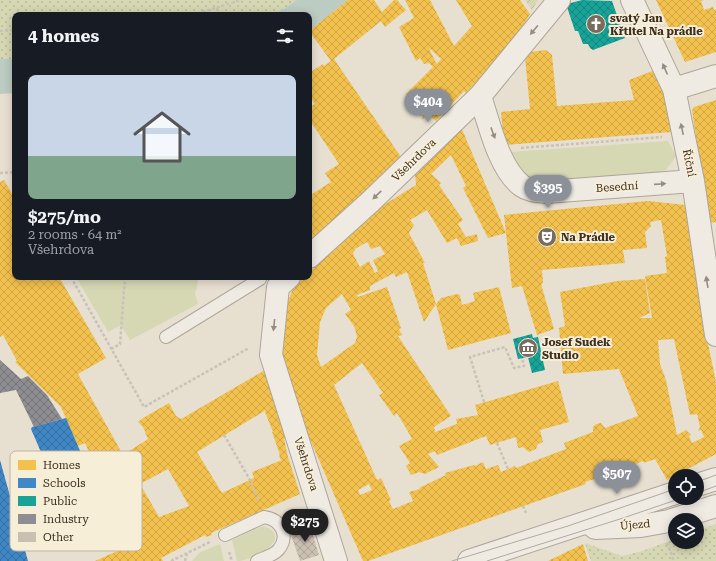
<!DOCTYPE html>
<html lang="en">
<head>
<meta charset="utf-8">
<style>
  body { margin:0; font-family:"Roboto Serif",serif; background:#20242c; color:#f1f3f6; height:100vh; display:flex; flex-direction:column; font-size:15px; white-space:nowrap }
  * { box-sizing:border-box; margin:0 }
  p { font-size:13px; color:#9ea1a6 }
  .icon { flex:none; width:22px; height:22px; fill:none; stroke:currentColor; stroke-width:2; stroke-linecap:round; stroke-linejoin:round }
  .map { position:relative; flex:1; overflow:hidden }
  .drawer { position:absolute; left:12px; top:12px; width:300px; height:268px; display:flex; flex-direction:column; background:#171b24; border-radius:8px; box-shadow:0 2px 10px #0003 }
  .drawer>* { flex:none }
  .buttons { position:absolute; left:668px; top:469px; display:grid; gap:8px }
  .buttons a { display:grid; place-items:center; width:36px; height:36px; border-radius:50%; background:#171b24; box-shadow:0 2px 10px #0003; font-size:20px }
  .price { position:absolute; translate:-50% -34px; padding:0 9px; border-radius:14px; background:#8c9099; color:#fff; font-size:13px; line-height:26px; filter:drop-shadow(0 1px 2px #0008) }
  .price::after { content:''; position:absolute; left:50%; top:24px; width:12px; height:9px; margin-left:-6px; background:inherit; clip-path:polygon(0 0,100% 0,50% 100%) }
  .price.active { background:#222; color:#fff }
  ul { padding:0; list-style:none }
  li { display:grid; align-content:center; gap:8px; height:212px; padding:0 16px }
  li span { display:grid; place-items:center; height:124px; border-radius:8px; color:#555 }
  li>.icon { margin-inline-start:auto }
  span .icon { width:72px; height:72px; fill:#fffc; stroke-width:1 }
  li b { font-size:17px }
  h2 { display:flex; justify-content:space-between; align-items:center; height:48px; padding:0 16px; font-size:17px }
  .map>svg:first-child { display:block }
  .grass { fill:#d6d7b3 }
  .park { fill:url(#park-dots) }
  .garden { fill:url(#garden-furrows) }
  .water { fill:#bcccc2 }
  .homes { fill:url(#homes-cross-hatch); fill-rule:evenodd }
  .schools { fill:url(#schools-cross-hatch) }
  .public { fill:url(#public-cross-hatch) }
  .industry { fill:url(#industry-cross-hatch) }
  .building { fill:url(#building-cross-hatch) }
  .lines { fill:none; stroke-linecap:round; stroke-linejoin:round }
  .service-casing { stroke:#ada599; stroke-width:14 }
  .minor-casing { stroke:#ada599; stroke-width:24 }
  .path { stroke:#c8c2b9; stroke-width:2.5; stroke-dasharray:3 2; stroke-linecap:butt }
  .service { stroke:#efebe3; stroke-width:12 }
  .minor { stroke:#efebe3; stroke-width:22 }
  .tram { stroke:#afaaa2; stroke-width:1 }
  .oneway { fill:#968c82 }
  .labels { text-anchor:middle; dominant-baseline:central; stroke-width:4; stroke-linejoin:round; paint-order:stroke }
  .poi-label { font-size:11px; font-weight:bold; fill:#3d2e20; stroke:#f7eed8; text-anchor:start }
  .street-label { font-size:11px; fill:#3d2e20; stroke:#f7eed8 }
  .key { fill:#f7eed8; stroke:#bfb4a1; stroke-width:1 }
  .key-label { font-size:11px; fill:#3d2e20 }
</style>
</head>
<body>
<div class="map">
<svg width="716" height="561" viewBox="0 0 716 561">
  <defs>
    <pattern id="park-dots" width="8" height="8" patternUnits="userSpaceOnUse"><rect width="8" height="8" fill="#d6d7b3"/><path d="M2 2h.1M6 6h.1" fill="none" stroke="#b9b99a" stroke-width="1.8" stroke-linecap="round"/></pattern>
    <pattern id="garden-furrows" width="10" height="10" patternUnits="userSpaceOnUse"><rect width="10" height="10" fill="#d6d7b3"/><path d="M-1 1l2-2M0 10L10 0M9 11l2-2" fill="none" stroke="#b9b99a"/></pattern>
    <pattern id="homes-cross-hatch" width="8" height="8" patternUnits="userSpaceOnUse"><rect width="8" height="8" fill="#f2c14e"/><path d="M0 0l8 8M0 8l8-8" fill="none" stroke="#d0a644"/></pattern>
    <pattern id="schools-cross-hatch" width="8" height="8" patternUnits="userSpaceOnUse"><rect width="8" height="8" fill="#3f88c5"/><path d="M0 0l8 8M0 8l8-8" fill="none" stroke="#3670a0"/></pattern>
    <pattern id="public-cross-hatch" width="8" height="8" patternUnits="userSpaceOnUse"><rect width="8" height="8" fill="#17a398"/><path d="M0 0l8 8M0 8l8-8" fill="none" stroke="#16857c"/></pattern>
    <pattern id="industry-cross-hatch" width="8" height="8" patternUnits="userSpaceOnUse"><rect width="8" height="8" fill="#8d8d92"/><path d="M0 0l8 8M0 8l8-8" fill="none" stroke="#747477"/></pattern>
    <pattern id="building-cross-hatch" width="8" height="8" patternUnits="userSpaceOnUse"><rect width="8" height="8" fill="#cbbfb2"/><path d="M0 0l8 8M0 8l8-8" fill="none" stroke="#afa499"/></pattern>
  </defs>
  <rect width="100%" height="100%" fill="#e7e0d1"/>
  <path class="grass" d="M 668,141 L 676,156 L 666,170 L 653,175 L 540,184 L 524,175 L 510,152 Z
    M 76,277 L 199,277 L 195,294 L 198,304 L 130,340 L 121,325 L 108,332 Z
    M 263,526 C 296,537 253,561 237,561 L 232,540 Z
    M 220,544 L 224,561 L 192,561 L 199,553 Z"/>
  <path class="park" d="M 0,0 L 297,0 L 282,10 L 271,15 L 15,15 L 15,59 L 0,59 Z
    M 716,524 L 716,561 L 591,561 L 585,543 L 622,556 L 642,551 L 675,539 L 675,542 L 697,542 L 697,531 Z"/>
  <path class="garden" d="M 525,0 L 538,0 L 532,10 Z"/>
  <path class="water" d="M 297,0 L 348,0 L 309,31 L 309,15 L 271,15 L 282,10 Z
    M 0,59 L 15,59 L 15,93 L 0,94 Z"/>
  <path class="homes" d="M 348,0 L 374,0 L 382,12 L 394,0 L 397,0 L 406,10 L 385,27 L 381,21 L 334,59 L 403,160 L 309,248 L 309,196 L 331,182 L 325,173 L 339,164 L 309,119 L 309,107 L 315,104 L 309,95 L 309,73 L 323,64 L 324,66 L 331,61 L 309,31 Z
    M 405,0 L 430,0 L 454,46 L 472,26 L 456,0 L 520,0 L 530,14 L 513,42 L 466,93 L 464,91 L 436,121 L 428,114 L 422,120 L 423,115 L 415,108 L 417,105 L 406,94 L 433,67 L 429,63 L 424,64 L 420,58 L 416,61 L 399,27 L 414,18 ZM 429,48 L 441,59 L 437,64 L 431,53 Z
    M 656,0 L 704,0 L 701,1 L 704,10 L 713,7 L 714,10 L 716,10 L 716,52 L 685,62 Z
    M 546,50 L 552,55 L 557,106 L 634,100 L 629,80 L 655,70 L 662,86 L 672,130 L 671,132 L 504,145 L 501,112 L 530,109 L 525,57 L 530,52 Z
    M 716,100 L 716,222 L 709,223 L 692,110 L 694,107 Z
    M 461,127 L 506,233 L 504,215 L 648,201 L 685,205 L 702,315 L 716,382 L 716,454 L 667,480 L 655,459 L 644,463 L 643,461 L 610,475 L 610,474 L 585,482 L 586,484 L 368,561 L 363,561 L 296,407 L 279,360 L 284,311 L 295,284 L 303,277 L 309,277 L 309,272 L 334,250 L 330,242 L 342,231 L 416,185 L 415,173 ZM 451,155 L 466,186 L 463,188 L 488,238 L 506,233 L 512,288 L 522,286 L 537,335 L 554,329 L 541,284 L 543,283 L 542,270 L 625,263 L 623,250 L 647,248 L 645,232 L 651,226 L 650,222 L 661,220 L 667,256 L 665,257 L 667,273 L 645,276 L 652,318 L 639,318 L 650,313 L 645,279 L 617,281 L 560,292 L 565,326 L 559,328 L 563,374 L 619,369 L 638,416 L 605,428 L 601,423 L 596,424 L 593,427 L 593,432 L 564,443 L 566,449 L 516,468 L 515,466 L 501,472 L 498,465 L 486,469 L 483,462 L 475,466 L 474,465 L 445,473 L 446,475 L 419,488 L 420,489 L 409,492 L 413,501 L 393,509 L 389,501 L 391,500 L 381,478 L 377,480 L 334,385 L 362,363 L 383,393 L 379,395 L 394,416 L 397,413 L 410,435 L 412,439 L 399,446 L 410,463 L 406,466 L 411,475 L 419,472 L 425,474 L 439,467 L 428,454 L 435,451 L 437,455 L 486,436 L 490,445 L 516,437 L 518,448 L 523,447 L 529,452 L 536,449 L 538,444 L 543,442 L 540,430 L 569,422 L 558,381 L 475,405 L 478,415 L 456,419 L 457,424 L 435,432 L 434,427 L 451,416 L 398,336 L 402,335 L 399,329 L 401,328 L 387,287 L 358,297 L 357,295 L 370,290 L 370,286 L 394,273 L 396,277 L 407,272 L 424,322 L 436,304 L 423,263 L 425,263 L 409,233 L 414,225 L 410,220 L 427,210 L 447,243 L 457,238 L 461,246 L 478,241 L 477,234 L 466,237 L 458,224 L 463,220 L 439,185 L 441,183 L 431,174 ZM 367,242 L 371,249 L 380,246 L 385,254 L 373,260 L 378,271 L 375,273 L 369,261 L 360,267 L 353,254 L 355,249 ZM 342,294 L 351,310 L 345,314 L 354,326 L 357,336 L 355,343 L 321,367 L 317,355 L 320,322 L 326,308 ZM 674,339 L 690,415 L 697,414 L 700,427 L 698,431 L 701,430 L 704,437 L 692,443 L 689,436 L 691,435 L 686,430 L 677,435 L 666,380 L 660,364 L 658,340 ZM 369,484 L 372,490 L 360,495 L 358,490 Z
    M 4,180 L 15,199 L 15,277 L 59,277 L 106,358 L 78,374 L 123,455 L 148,439 L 143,427 L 138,422 L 143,418 L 169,403 L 176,416 L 181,419 L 265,370 L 286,439 L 284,439 L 288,457 L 300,494 L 211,533 L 212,535 L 206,537 L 205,535 L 161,558 L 163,561 L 95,561 L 124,548 L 117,536 L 128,531 L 124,523 L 115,528 L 108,515 L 102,502 L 110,499 L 93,462 L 86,465 L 85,462 L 92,458 L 85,443 L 78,446 L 61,407 L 15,362 L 17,361 L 3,335 L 0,337 L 0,182 ZM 266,410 L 265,412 L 273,432 L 272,432 L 279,452 L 280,459 L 282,460 L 252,472 L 254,478 L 222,493 L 197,452 ZM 168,469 L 189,506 L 159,517 L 140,484 Z
    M 499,287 L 511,333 L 448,350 L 436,304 L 441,298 L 457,294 L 460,295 L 462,305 L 475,301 L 473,293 Z
    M 583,544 L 588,561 L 548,561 Z"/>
  <path class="schools" d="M 66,418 L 99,495 L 66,510 L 31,429 L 32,427 Z
    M 0,460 L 28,561 L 0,561 Z"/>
  <path class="public" d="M 582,0 L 612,1 L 625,38 L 593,50 L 590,48 L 588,44 L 583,44 L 578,31 L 575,31 L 567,7 L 567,4 Z
    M 532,334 L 533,338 L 538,337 L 545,370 L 532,373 L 528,357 L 518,359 L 513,339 Z"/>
  <path class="industry" d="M 0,360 L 21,379 L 28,376 L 47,395 L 62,419 L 34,427 L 16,390 L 0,393 Z"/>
  <path class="building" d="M 310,526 L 319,555 L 300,561 L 290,532 Z"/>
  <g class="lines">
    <g class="service-casing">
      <path id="service" d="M 166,337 L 260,279
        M 225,535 L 264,517 C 280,519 290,535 279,549 C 275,555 263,558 257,561"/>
    </g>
    <g class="minor-casing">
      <path id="minor" d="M 632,0 L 674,89 L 693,181 L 716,335
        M 674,89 L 716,76
        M 480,96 C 489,123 499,169 522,186 C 529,191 538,191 546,192 L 693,181
        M 309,257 L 370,202 L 480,96 L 559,0
        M 289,277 L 278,287 L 271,355 L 336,561
        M 697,485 L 716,479
        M 595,528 L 641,526 L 669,521 L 716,506
        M 469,561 L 675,493"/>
    </g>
    <path class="path" d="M 217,8 L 218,15
      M 193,15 L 241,0
      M 0,31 L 15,30
      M 521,148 L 662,137
      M 12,172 L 15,178
      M 0,173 L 15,172
      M 71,277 L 144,407 L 249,348
      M 111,349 L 120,344 L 125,277
      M 484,402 L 470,357 L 505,347 L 514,368 L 524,366 L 522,358
      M 224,435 L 250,480 L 259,501
      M 497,443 L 508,469
      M 523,506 L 526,513
      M 667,543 L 674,561
      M 229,552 L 232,561
      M 171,561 L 210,542
      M 185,561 L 187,554"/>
    <use href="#service" class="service"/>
    <use href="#minor" class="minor"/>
    <path class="tram" d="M 697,482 L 716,475
      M 697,493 L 716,486
      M 452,561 L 568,526 L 675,489
      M 487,561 L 620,519 L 682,498"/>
  </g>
  <defs><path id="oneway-solid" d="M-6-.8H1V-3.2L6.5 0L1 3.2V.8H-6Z"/></defs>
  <g class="oneway">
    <use href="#oneway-solid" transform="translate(534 30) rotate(130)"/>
    <use href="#oneway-solid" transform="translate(665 69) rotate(-114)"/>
    <use href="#oneway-solid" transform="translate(682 129) rotate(-102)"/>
    <use href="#oneway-solid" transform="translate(493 133) rotate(70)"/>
    <use href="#oneway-solid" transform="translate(660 184) rotate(-4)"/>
    <use href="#oneway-solid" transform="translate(377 195) rotate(136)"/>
    <use href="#oneway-solid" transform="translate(707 282) rotate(-99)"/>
    <use href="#oneway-solid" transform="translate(274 325) rotate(96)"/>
  </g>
  <defs>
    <g id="church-disc" transform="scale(1)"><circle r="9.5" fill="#786c5e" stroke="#f7eed8"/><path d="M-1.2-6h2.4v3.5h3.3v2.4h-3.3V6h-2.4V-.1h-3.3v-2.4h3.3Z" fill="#fff"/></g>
    <g id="theatre-disc" transform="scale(1)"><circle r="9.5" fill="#786c5e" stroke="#f7eed8"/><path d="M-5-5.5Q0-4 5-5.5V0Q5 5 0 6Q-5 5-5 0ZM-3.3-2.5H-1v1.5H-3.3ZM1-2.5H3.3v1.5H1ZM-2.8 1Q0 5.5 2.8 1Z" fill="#fff"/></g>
    <g id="museum-disc" transform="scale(1)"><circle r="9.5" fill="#786c5e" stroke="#f7eed8"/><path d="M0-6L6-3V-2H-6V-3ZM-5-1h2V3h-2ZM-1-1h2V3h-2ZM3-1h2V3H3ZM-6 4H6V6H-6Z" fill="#fff"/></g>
  </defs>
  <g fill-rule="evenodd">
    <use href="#church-disc" x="596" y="24"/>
    <use href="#theatre-disc" x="547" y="237"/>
    <use href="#museum-disc" x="528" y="348"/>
  </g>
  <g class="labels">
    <g class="poi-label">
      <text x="610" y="18">svatý Jan<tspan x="610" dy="13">Křtitel Na prádle</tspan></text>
      <text x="561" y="237">Na Prádle</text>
      <text x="542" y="342">Josef Sudek<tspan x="542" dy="13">Studio</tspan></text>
    </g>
    <g class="street-label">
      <text transform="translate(414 160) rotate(-44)">Všehrdova</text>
      <text transform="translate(689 163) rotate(78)">Říční</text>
      <text transform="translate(617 187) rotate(-4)">Besední</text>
      <text transform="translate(306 464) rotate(72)">Všehrdova</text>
      <text transform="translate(635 525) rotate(-5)">Újezd</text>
    </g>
  </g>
  <rect x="10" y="451" width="132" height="100" rx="6" class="key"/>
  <rect x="18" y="460" width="18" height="10" fill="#f2c14e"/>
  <rect x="18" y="478" width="18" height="10" fill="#3f88c5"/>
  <rect x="18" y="496" width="18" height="10" fill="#17a398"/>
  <rect x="18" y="514" width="18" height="10" fill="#8d8d92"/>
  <rect x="18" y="532" width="18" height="10" fill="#cbbfb2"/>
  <g class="key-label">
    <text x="43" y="469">Homes</text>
    <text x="43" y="487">Schools</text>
    <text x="43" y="505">Public</text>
    <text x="43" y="523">Industry</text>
    <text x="43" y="541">Other</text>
  </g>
</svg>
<div class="buttons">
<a><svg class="icon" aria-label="locate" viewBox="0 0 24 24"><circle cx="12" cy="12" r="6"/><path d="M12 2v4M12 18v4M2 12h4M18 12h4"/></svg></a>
<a><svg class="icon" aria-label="layers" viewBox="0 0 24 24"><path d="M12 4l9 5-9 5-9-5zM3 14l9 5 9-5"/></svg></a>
</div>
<b class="price" style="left:428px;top:123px">$404</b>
<b class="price" style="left:548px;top:209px">$395</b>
<b class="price" style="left:617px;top:495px">$507</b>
<b class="price active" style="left:305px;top:543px">$275</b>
<section class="drawer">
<h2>4 homes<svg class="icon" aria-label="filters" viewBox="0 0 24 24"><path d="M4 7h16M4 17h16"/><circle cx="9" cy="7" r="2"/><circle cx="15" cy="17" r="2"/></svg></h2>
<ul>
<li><span style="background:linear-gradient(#c9d6e8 65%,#7fa58c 0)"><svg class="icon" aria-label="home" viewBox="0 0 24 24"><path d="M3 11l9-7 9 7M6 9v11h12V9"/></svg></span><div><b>$275/mo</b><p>2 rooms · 64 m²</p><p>Všehrdova</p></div></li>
</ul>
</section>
</div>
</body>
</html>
